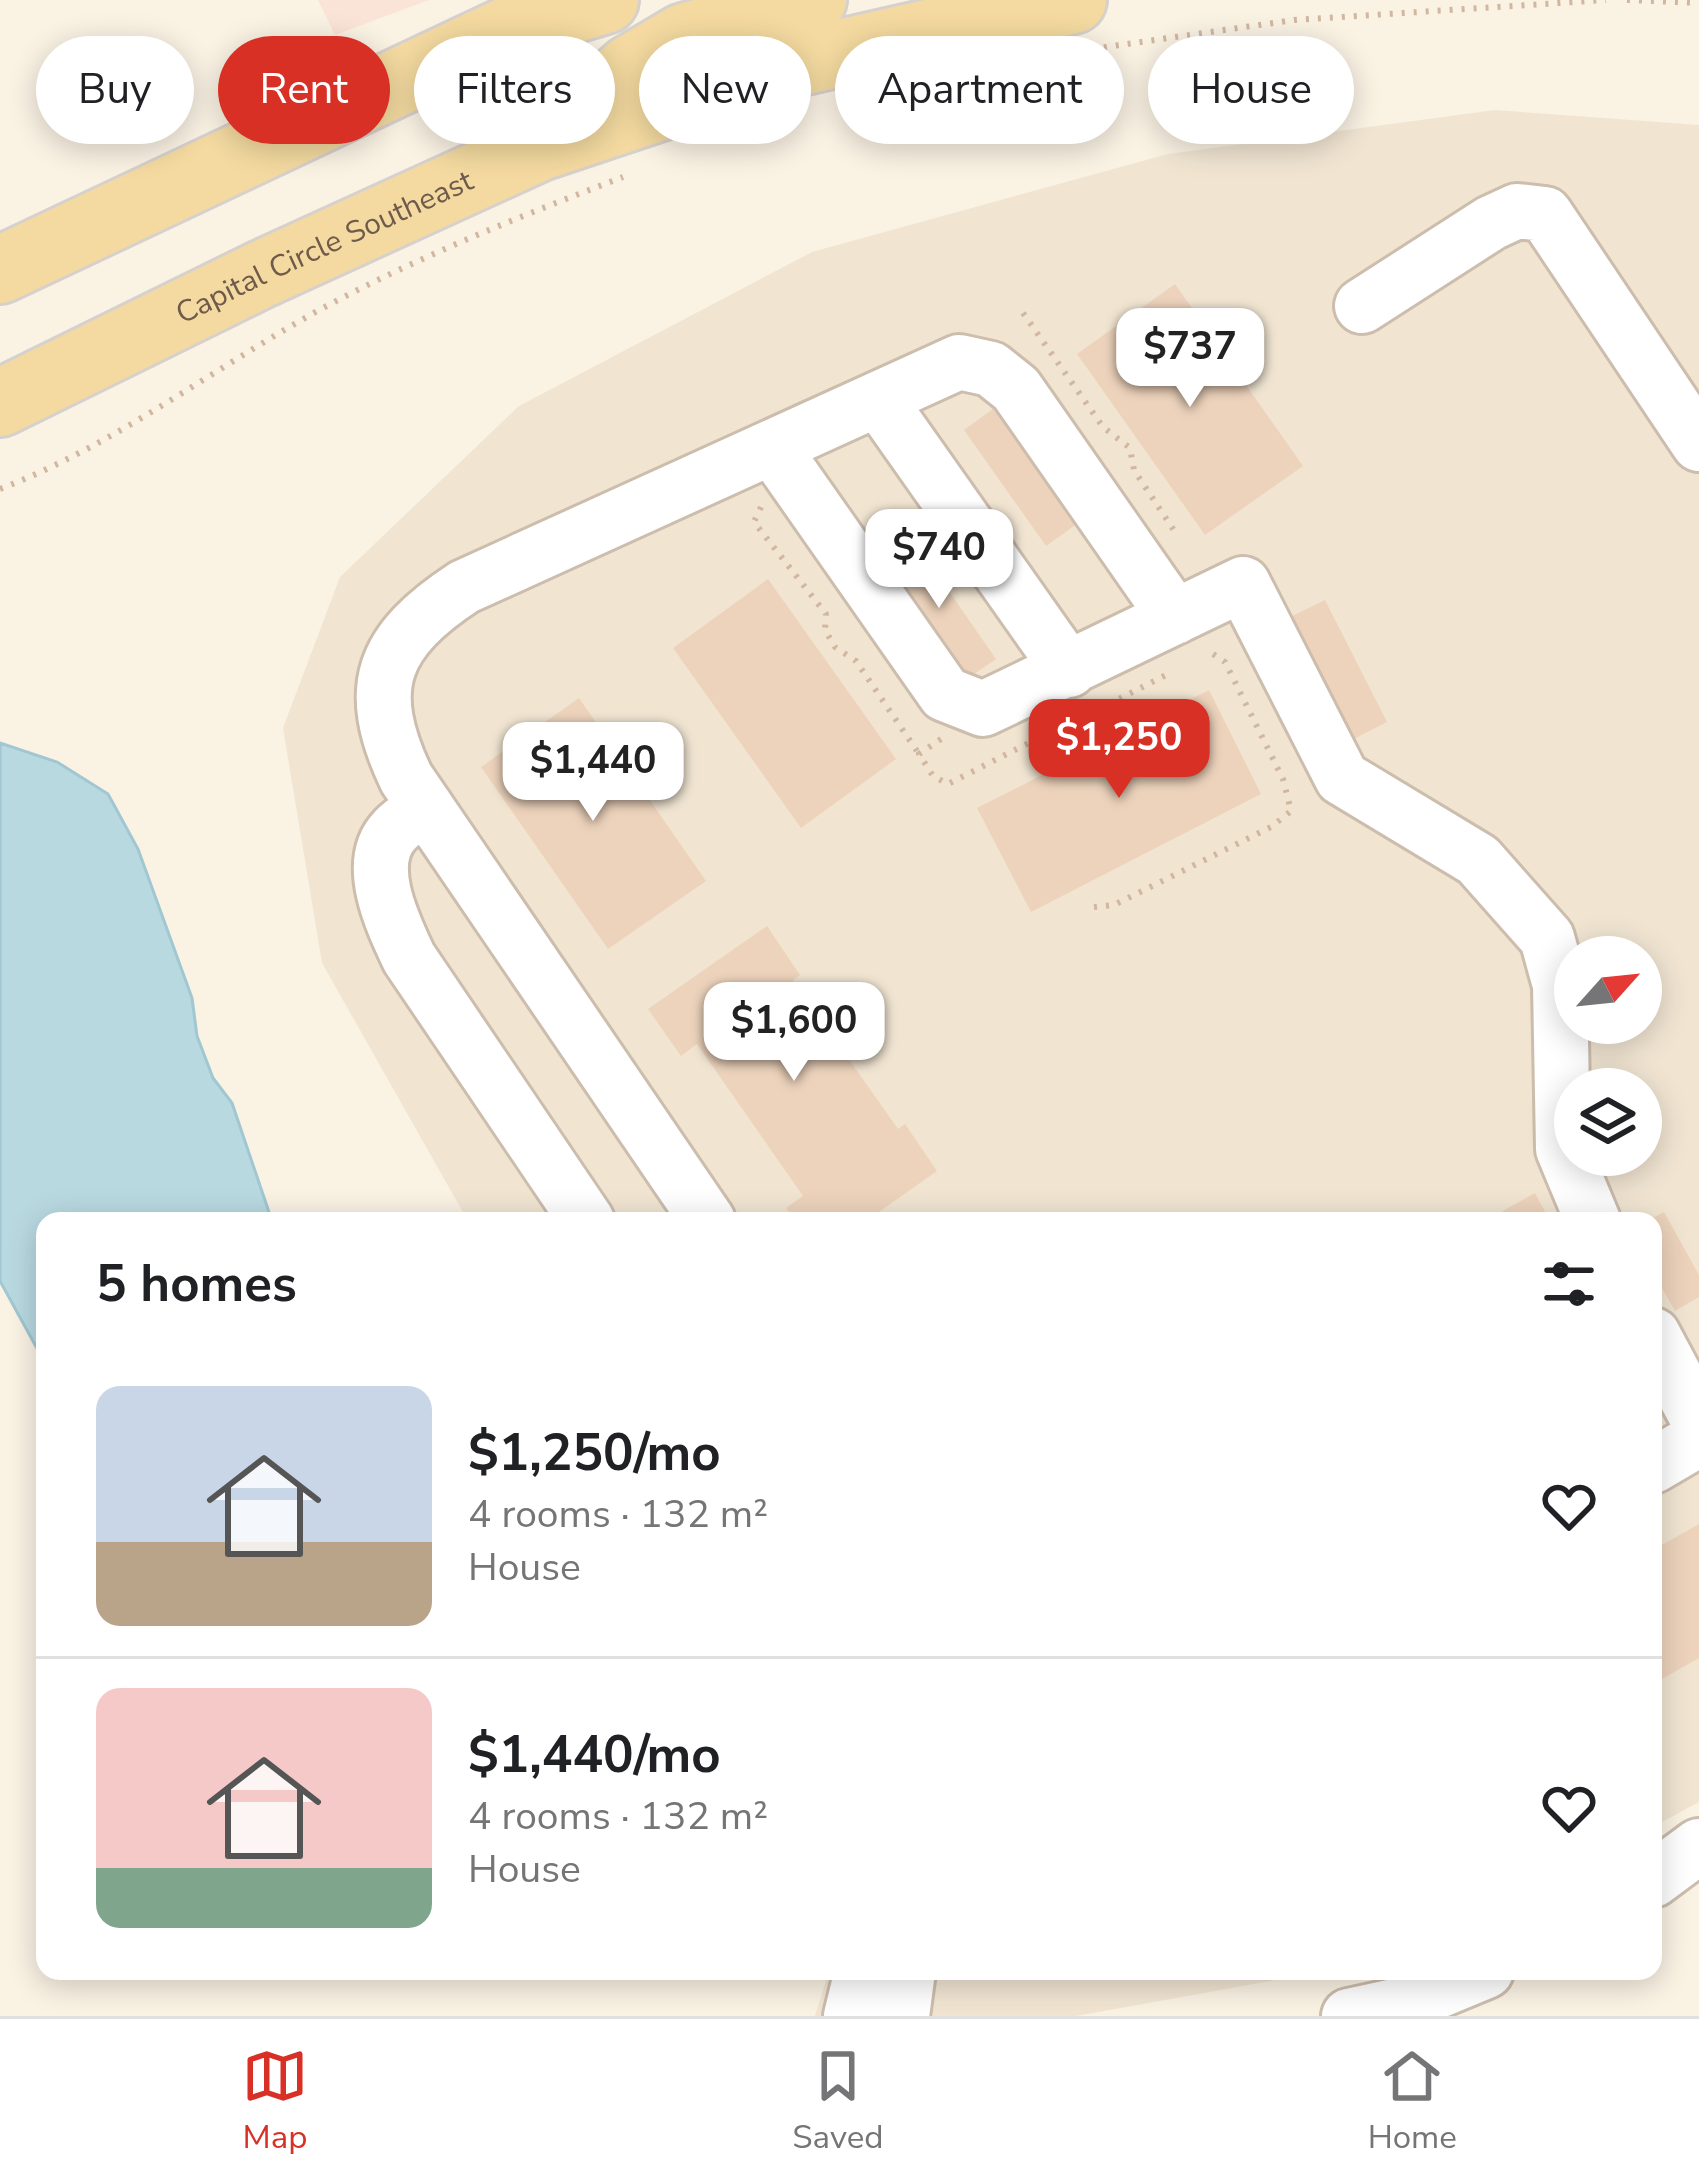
<!DOCTYPE html>
<html lang="en">
<head>
<meta charset="utf-8">
<style>
  body { margin:0; font-family:"Nunito Sans",sans-serif; background:#f6f6f6; color:#202124; height:100vh; display:flex; flex-direction:column; font-size:45px; white-space:nowrap }
  * { box-sizing:border-box; margin:0 }
  p { font-size:39px; color:#757577 }
  .icon { flex:none; width:66px; height:66px; fill:none; stroke:currentColor; stroke-width:2; stroke-linecap:round; stroke-linejoin:round }
  .map { position:relative; flex:1; overflow:hidden }
  .panel { position:absolute; left:36px; top:1212px; width:1626px; height:768px; display:flex; flex-direction:column; background:#fff; border-radius:24px; box-shadow:0 6px 30px #0003 }
  .panel>* { flex:none }
  .hud { position:absolute; left:36px; top:36px; width:1629px; height:108px; display:flex; gap:24px }
  .needle { width:78px; rotate:63deg }
  .tools { position:absolute; left:1554px; top:936px; display:grid; gap:24px }
  .tools a { display:grid; place-items:center; width:108px; height:108px; border-radius:50%; background:#fff; box-shadow:0 6px 30px #0003; font-size:60px }
  .price { position:absolute; translate:-50% -102px; padding:0 27px; border-radius:24px; background:#fff; color:#222; font-size:39px; line-height:78px; filter:drop-shadow(0 3px 6px #0008) }
  .price::after { content:''; position:absolute; left:50%; top:72px; width:36px; height:27px; margin-left:-18px; background:inherit; clip-path:polygon(0 0,100% 0,50% 100%) }
  .price.active { background:#d93025; color:#fff }
  ul { padding:0; list-style:none }
  li { display:flex; align-items:center; gap:36px; height:300px; padding:0 60px }
  li+li { border-top:3px solid #e0e0e0 }
  li span { display:grid; place-items:center; flex:none; width:336px; height:240px; border-radius:24px; color:#555 }
  li>.icon { margin-inline-start:auto }
  span .icon { width:144px; height:144px; fill:#fffc; stroke-width:1 }
  li b { font-size:51px }
  h2 { display:flex; justify-content:space-between; align-items:center; height:144px; padding:0 60px; font-size:51px }
  .tag { padding:0 42px; border-radius:54px; background:#fff; box-shadow:0 6px 30px #0003; font-size:42px; line-height:108px }
  .tag.active { background:#d93025; color:#fff }
  .menu { display:flex; justify-content:space-around; align-items:center; height:168px; border-top:3px solid #e0e0e0; background:#fff; font-size:33px; color:#757577 }
  .menu a { display:grid; justify-items:center; gap:6px }
  .menu .active { color:#d93025 }
  .map>svg:first-child { display:block }
  .residential { fill:#f1e5d2; fill-rule:evenodd }
  .commercial { fill:#fae4d7 }
  .water { fill:#b9d9e1; stroke:#a0c7d2; stroke-width:3 }
  .building { fill:#edd3bc }
  .lines { fill:none; stroke-linecap:round; stroke-linejoin:round }
  .minor-casing { stroke:#ccbdad; stroke-width:60 }
  .major-casing { stroke:#d7d1cd; stroke-width:72 }
  .path { stroke:#d1b7a0; stroke-width:6; stroke-dasharray:3 9; stroke-linecap:butt }
  .minor { stroke:#fff; stroke-width:54 }
  .major { stroke:#f4daa0; stroke-width:66 }
  .labels { text-anchor:middle; dominant-baseline:central; stroke-width:9; stroke-linejoin:round; paint-order:stroke }
  .street-label { font-size:30px; fill:#6f5b4b; stroke:#fdf6e8 }
</style>
</head>
<body>
<div class="map">
<svg width="1699" height="2016" viewBox="0 0 1699 2016">
  <rect width="100%" height="100%" fill="#faf2e3"/>
  <path class="residential" d="M 1495,110 L 1699,125 L 1699,1802 L 1653,1827 L 1653,1221 L 468,1221 L 322,963 L 283,728 L 340,577 L 519,406 L 812,252 L 1168,154 ZM 1575,957 L 1641,957 L 1641,1023 L 1575,1023 ZM 1575,1089 L 1641,1089 L 1641,1155 L 1575,1155 Z
    M 829,1971 L 1326,1971 L 1076,2016 L 815,2016 Z"/>
  <path class="commercial" d="M 318,0 L 429,0 L 335,35 Z"/>
  <path class="water" d="M 0,743 L 57,762 L 108,794 L 138,849 L 192,998 L 197,1036 L 213,1078 L 232,1103 L 272,1221 L 45,1221 L 45,1363 L 0,1281 Z"/>
  <path class="building" d="M 1175,284 L 1303,466 L 1205,535 L 1077,354 Z
    M 994,408 L 1077,524 L 1046,546 L 964,430 Z
    M 914,541 L 996,659 L 964,681 L 882,564 Z
    M 768,579 L 896,759 L 801,828 L 673,648 Z
    M 1325,600 L 1387,722 L 1350,741 L 1288,618 Z
    M 1209,690 L 1261,794 L 1031,912 L 977,808 Z
    M 579,698 L 706,881 L 608,949 L 481,767 Z
    M 767,926 L 800,975 L 793,980 L 898,1129 L 905,1124 L 937,1171 L 866,1221 L 795,1221 L 786,1208 L 803,1196 L 697,1044 L 681,1056 L 648,1009 Z
    M 1535,1193 L 1550,1221 L 1485,1221 Z
    M 1664,1212 L 1699,1275 L 1699,1297 L 1675,1311 L 1653,1272 L 1653,1218 Z
    M 1699,1524 L 1699,1658 L 1653,1684 L 1653,1550 Z"/>
  <g class="lines">
    <g class="minor-casing">
      <path id="minor" d="M 1362,306 L 1491,223 L 1517,211 L 1545,214 L 1699,444
        M 878,399 L 1069,670
        M 772,447 L 945,694 L 983,709 L 1243,584 L 1342,778 L 1478,860 L 1547,938 L 1560,985 L 1563,1149 L 1593,1221
        M 426,807 C 416,814 403,821 395,830 C 363,863 393,924 409,958 L 587,1221
        M 708,1221 L 406,778 C 363,687 382,641 464,587 L 959,362 L 991,369 L 1016,389 L 1175,617
        M 1653,1335 L 1699,1421
        M 1653,1466 L 1699,1439
        M 1653,1880 L 1699,1846
        M 851,2016 L 862,1971
        M 902,2016 L 908,1971
        M 1349,2016 L 1409,2003 L 1486,1971"/>
    </g>
    <g class="major-casing">
      <g id="major">
        <path d="M 566,125 L 630,69 L 684,37 L 813,0"/>
        <path d="M 0,270 L 515,27 L 605,0"/>
        <path id="s1" d="M 0,403 L 262,274 L 540,147 L 783,66 L 1073,0"/>
      </g>
    </g>
    <path class="path" d="M 1627,0 L 1699,3
      M 1092,49 L 1294,20 L 1606,0
      M 1023,313 L 1103,427 L 1130,448 L 1134,470 L 1177,535
      M 0,489 C 114,445 207,373 312,314 C 410,260 518,217 623,177
      M 761,507 L 754,522 L 826,614 L 825,630 L 835,647 L 856,661 L 919,754
      M 941,739 L 919,754 L 933,776 L 948,784 L 1064,725 L 1086,724 L 1107,705 L 1166,675
      M 1094,907 L 1114,905 L 1271,827 L 1291,811 L 1283,779 L 1225,662 L 1210,652"/>
    <use href="#minor" class="minor"/>
    <use href="#major" class="major"/>
  </g>
  <g class="labels">
    <g class="street-label">
      <text stroke="none"><textPath href="#s1" startOffset="360">Capital Circle Southeast</textPath></text>
    </g>
  </g>
</svg>
<div class="tools">
<a><svg class="needle" viewBox="-14 -14 28 28"><path d="M0-13l5 13h-10z" fill="#e53935"/><path d="M0 13l5-13h-10z" fill="#757577"/></svg></a>
<a><svg class="icon" aria-label="layers" viewBox="0 0 24 24"><path d="M12 4l9 5-9 5-9-5zM3 14l9 5 9-5"/></svg></a>
</div>
<b class="price" style="left:1190px;top:410px">$737</b>
<b class="price" style="left:939px;top:611px">$740</b>
<b class="price active" style="left:1119px;top:801px">$1,250</b>
<b class="price" style="left:593px;top:824px">$1,440</b>
<b class="price" style="left:794px;top:1084px">$1,600</b>
<div class="hud">
<a class="tag">Buy</a>
<a class="tag active">Rent</a>
<a class="tag">Filters</a>
<a class="tag">New</a>
<a class="tag">Apartment</a>
<a class="tag">House</a>
</div>
<section class="panel">
<h2>5 homes<svg class="icon" aria-label="filters" viewBox="0 0 24 24"><path d="M4 7h16M4 17h16"/><circle cx="9" cy="7" r="2"/><circle cx="15" cy="17" r="2"/></svg></h2>
<ul>
<li><span style="background:linear-gradient(#c9d6e8 65%,#b9a48a 0)"><svg class="icon" aria-label="home" viewBox="0 0 24 24"><path d="M3 11l9-7 9 7M6 9v11h12V9"/></svg></span><div><b>$1,250/mo</b><p>4 rooms · 132 m²</p><p>House</p></div><svg class="icon" aria-label="heart" viewBox="0 0 24 24"><path d="M12 20l-8-8c-3-5 5-10 8-4 3-6 11-1 8 4z"/></svg></li>
<li><span style="background:linear-gradient(#f6c9c9 75%,#7fa58c 0)"><svg class="icon" aria-label="home" viewBox="0 0 24 24"><path d="M3 11l9-7 9 7M6 9v11h12V9"/></svg></span><div><b>$1,440/mo</b><p>4 rooms · 132 m²</p><p>House</p></div><svg class="icon" aria-label="heart" viewBox="0 0 24 24"><path d="M12 20l-8-8c-3-5 5-10 8-4 3-6 11-1 8 4z"/></svg></li>
</ul>
</section>
</div>
<nav class="menu">
<a class="active"><svg class="icon" aria-label="map" viewBox="0 0 24 24"><path d="M3 6l6-2 6 2 6-2v14l-6 2-6-2-6 2zM9 4v14M15 6v14"/></svg>Map</a>
<a><svg class="icon" aria-label="saved" viewBox="0 0 24 24"><path d="M7 4h10v16l-5-4-5 4z"/></svg>Saved</a>
<a><svg class="icon" aria-label="home" viewBox="0 0 24 24"><path d="M3 11l9-7 9 7M6 9v11h12V9"/></svg>Home</a>
</nav>
</body>
</html>
